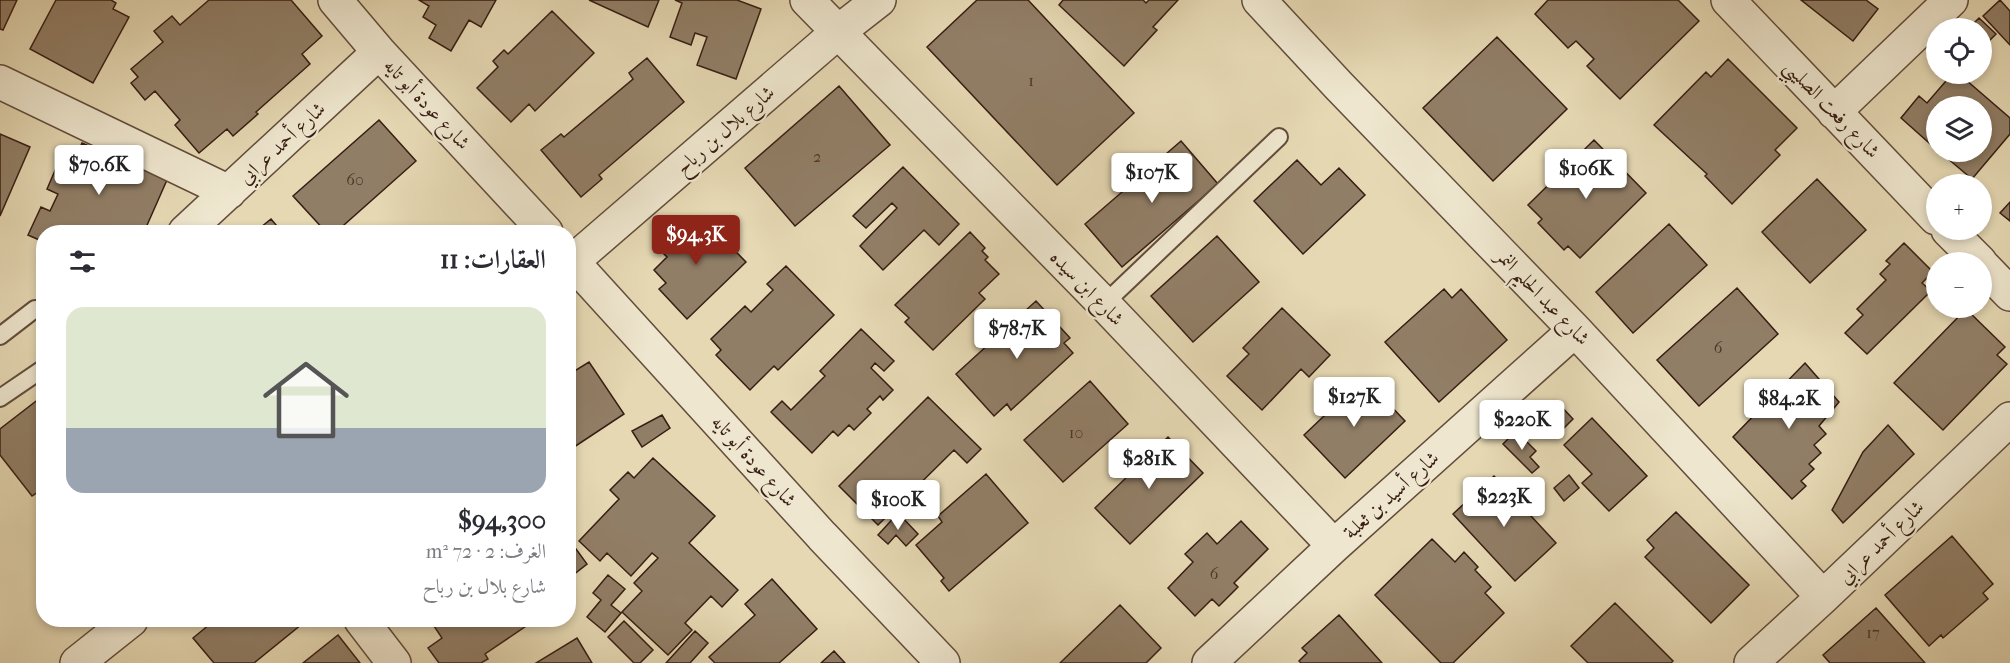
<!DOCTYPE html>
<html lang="ar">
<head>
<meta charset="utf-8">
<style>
  body { margin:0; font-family:"IM FELL French Canon",Amiri,serif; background:#f7f7f7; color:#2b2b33; direction:rtl; height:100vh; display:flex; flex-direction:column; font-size:22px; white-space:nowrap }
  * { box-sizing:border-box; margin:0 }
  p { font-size:20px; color:#7c7c81 }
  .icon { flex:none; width:33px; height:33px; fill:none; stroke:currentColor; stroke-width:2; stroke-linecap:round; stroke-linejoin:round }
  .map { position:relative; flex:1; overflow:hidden; direction:ltr }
  .sheet { position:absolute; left:36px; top:225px; width:540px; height:402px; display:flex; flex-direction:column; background:#fff; border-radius:24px; box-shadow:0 3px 9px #0003; direction:rtl }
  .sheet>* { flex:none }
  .controls { position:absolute; left:1926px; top:18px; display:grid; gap:12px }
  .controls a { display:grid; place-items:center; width:66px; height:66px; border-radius:50%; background:#fff; box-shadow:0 3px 9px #0003; font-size:30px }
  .price { position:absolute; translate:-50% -51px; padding:0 14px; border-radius:6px; background:#fff; color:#222; font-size:20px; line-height:39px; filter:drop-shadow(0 2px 3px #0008) }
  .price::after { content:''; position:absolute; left:50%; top:36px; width:18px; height:14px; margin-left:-9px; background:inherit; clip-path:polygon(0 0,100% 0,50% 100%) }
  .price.current { background:#8f2418; color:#fff }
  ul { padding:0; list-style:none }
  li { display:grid; align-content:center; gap:12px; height:318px; padding:0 30px }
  li span { display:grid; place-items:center; height:186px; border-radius:18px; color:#555 }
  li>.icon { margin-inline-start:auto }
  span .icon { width:108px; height:108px; fill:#fffc; stroke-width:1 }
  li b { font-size:26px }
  h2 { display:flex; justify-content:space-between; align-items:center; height:72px; padding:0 30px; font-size:26px }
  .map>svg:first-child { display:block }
  .building { fill:#917e66; stroke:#371d13; stroke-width:1.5 }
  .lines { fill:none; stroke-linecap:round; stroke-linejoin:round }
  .service-casing { stroke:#624c3b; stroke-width:20 }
  .minor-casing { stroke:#624c3b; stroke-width:36 }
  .service { stroke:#eee6ce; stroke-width:16 }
  .minor { stroke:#eee6ce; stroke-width:33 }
  .labels { text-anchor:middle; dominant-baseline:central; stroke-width:4.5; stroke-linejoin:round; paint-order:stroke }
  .number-label { font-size:16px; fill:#4e3528 }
  .street-label { font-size:20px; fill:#371d13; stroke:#eee6ce }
</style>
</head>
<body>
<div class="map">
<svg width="2010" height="663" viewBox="0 0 2010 663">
  <rect width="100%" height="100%" fill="#e5d8b3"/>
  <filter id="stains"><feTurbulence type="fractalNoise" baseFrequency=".00333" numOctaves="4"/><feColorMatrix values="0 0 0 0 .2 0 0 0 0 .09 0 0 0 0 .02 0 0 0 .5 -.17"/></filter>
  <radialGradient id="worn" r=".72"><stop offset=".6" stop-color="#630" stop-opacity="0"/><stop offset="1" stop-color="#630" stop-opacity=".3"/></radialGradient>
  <path class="building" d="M 0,0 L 17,0 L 3,30 L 0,29 Z
    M 56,0 L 111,0 L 116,3 L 113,9 L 129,17 L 93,83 L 30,49 Z
    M 209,0 L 291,0 L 322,36 L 302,54 L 310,64 L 256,112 L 258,114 L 233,136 L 227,129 L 199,153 L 175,125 L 180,120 L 155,91 L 145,100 L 131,83 L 138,77 L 131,69 L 163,42 L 154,31 L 172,16 L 180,25 Z
    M 419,0 L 496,0 L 481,27 L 469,20 L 451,51 L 429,38 L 436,25 L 423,17 L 429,6 Z
    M 589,0 L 659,0 L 648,27 Z
    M 675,0 L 737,0 L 761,9 L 736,79 L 697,65 L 707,37 L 695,33 L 691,45 L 670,37 L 682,3 Z
    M 977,0 L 1028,0 L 1134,113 L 1057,185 L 927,47 Z
    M 1063,0 L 1143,0 L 1146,3 L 1149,0 L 1178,0 L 1153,27 L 1157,30 L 1124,66 L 1059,5 Z
    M 1548,0 L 1678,0 L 1699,21 L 1620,99 L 1587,66 L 1594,59 L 1576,41 L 1568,48 L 1535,14 Z
    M 1801,0 L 1866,0 L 1878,9 L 1853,41 Z
    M 2000,0 L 2010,11 L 2010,45 L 1983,16 Z
    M 552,11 L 594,53 L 535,111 L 529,104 L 511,122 L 477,88 L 498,67 L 493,61 L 504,50 L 508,54 Z
    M 1979,18 L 1996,34 L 1982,48 L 1982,28 L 1969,28 Z
    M 1497,37 L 1567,109 L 1493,181 L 1423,108 Z
    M 647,58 L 684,102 L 599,175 L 602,179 L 581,197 L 541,150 L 561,134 L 564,137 L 633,79 L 629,73 Z
    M 1728,59 L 1797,128 L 1775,150 L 1780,155 L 1732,204 L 1705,176 L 1707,174 L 1654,125 L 1706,72 L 1711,77 Z
    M 1952,74 L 1959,74 L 2010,118 L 2010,134 L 1972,179 L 1940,152 L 1982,152 L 1982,106 L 1936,106 L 1936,149 L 1901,118 L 1919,96 L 1927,103 Z
    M 839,86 L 890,145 L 795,226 L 745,168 Z
    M 379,120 L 416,161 L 336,232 L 326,232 L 293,196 Z
    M 0,134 L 30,147 L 0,216 Z
    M 1594,140 L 1646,193 L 1580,258 L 1568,246 L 1564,250 L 1538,223 L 1542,219 L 1528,205 Z
    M 1181,141 L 1218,184 L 1122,267 L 1085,224 Z
    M 82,143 L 167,180 L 144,232 L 44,232 L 44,242 L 28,235 L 41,207 L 50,211 L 58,194 L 47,189 L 60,159 L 67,162 L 73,147 L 79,150 Z
    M 1297,160 L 1321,185 L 1339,168 L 1365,195 L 1303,254 L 1254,201 Z
    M 903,167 L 959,224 L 939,245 L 924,230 L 883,270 L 860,246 L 897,208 L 892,203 L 866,228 L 853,216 Z
    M 1817,179 L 1866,230 L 1810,283 L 1762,232 Z
    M 2010,202 L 2010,221 L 2000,213 Z
    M 701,216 L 746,262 L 687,319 L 659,289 L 666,283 L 654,270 L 667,257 L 658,248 L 679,227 L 684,232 Z
    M 271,219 L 282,232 L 255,232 Z
    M 1669,224 L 1707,265 L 1633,333 L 1596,292 Z
    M 970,232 L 985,248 L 982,251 L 988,257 L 985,260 L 999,274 L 979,293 L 985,299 L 933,350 L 905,322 L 909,318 L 895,305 Z
    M 1217,236 L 1259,282 L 1193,342 L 1151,296 Z
    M 1904,243 L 1933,272 L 1922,283 L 1931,291 L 1867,354 L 1845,333 L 1863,315 L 1857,309 L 1886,280 L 1880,274 L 1890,264 L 1886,261 Z
    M 786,266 L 834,315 L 778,370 L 774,366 L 750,390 L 716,355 L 721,350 L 711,339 L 745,306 L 751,312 L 773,290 L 767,284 Z
    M 1737,288 L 1778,334 L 1699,406 L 1657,360 Z
    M 1444,289 L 1452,298 L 1461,289 L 1507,340 L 1439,402 L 1385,342 Z
    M 1036,301 L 1070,338 L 1064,343 L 1073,353 L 1011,410 L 1007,404 L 994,416 L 956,374 Z
    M 1282,308 L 1330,355 L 1309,377 L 1301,369 L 1262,410 L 1227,376 L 1249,354 L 1243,348 Z
    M 1966,309 L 2005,347 L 1997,355 L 2007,364 L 1943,430 L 1894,383 Z
    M 861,329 L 894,361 L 884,371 L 875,363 L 871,368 L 893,390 L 883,400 L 880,396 L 867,409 L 871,413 L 854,430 L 849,425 L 838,436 L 833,431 L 812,453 L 771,412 L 782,401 L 791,410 L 825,376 L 820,371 Z
    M 589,362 L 624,414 L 568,451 L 568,375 Z
    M 1805,363 L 1839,402 L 1819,426 L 1826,434 L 1814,445 L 1821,453 L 1809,464 L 1814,469 L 1801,481 L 1806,486 L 1792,499 L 1733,437 Z
    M 1364,378 L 1405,421 L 1345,478 L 1304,435 Z
    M 1090,381 L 1128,424 L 1063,482 L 1024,440 Z
    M 44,395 L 44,488 L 32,496 L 0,455 L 0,429 Z
    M 928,397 L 981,449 L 967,463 L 954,450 L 878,525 L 839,486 Z
    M 1557,402 L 1573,419 L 1558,434 L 1542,417 Z
    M 662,415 L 670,428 L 642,447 L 632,431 Z
    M 1592,418 L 1647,476 L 1609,511 L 1582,483 L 1592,474 L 1564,445 Z
    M 1888,425 L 1914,454 L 1843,523 L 1832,510 L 1863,452 Z
    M 1516,431 L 1536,451 L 1530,457 L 1539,467 L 1532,473 L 1503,444 Z
    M 1168,437 L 1203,473 L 1130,544 L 1095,508 Z
    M 653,458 L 715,516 L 689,543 L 738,590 L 722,607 L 711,596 L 685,623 L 692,630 L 668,655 L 622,612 L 642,591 L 634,583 L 658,558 L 652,553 L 631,576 L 607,553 L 600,561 L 579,541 L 619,499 L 610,490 L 628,472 L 634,478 Z
    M 986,474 L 1028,523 L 949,591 L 941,581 L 944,578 L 916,545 L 942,522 L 938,516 Z
    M 1569,475 L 1579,488 L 1564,501 L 1554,488 Z
    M 1494,476 L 1556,543 L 1515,581 L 1453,514 Z
    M 1676,512 L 1749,585 L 1711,623 L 1645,557 L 1654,548 L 1647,540 Z
    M 898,513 L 918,534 L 906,546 L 896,535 L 888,544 L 878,535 Z
    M 1241,521 L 1268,549 L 1234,583 L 1238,587 L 1219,606 L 1212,599 L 1195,616 L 1168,588 L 1193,562 L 1185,554 L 1207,533 L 1217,544 Z
    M 1952,536 L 1993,584 L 1983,593 L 1988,599 L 1943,638 L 1941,635 L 1929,646 L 1885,595 Z
    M 1432,539 L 1455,562 L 1464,552 L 1478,567 L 1475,570 L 1491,587 L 1485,593 L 1504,613 L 1453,663 L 1441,663 L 1375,595 Z
    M 576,549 L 587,564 L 568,579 L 568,552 L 570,554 Z
    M 608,575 L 625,589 L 611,605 L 621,613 L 605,632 L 587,617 L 601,600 L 593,593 Z
    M 772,579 L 817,629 L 779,663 L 715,663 L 709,657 L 755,615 L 745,604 Z
    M 1615,603 L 1673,661 L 1671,663 L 1588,663 L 1571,646 Z
    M 1120,605 L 1161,648 L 1146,663 L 1060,663 Z
    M 1876,608 L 1925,663 L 1830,663 L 1823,655 Z
    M 1339,615 L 1382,663 L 1301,663 L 1299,661 L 1307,653 L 1302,648 Z
    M 215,620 L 307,620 L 254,663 L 214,663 L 193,638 Z
    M 430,620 L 535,620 L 485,654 L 488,659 L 481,663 L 439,663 L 428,648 L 442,638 Z
    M 624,621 L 653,650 L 640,663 L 634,663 L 608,637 Z
    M 695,631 L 708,643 L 690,663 L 666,663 Z
    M 338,635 L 360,663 L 303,663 Z
    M 577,638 L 592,663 L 536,663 Z
    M 834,651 L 845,663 L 821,663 Z"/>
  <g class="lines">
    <g class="service-casing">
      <path id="service" d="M 1104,304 L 1279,137
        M 0,336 L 35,309
        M 0,398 L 44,368"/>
    </g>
    <g class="minor-casing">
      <path id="minor" d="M 335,0 L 379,52 L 546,232
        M 807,0 L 1104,304 L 1334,546
        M 1259,0 L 1339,86 L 1575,330 L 1823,597
        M 1728,0 L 1936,218
        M 0,82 L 229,192
        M 1834,112 L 1951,0
        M 1948,230 L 1980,262
        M 185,232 L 379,52
        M 568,257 L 822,536 L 943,663
        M 573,261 L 838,32 L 879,0
        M 1982,265 L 2010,294
        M 361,620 L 394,663
        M 77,663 L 131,620
        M 1209,663 L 1334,546 L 1575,330
        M 1751,663 L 1823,597 L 2010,419"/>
    </g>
    <use href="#service" class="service"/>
    <use href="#minor" class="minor"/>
  </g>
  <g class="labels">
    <g class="number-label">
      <text x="1031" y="80">1</text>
      <text x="817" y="156">2</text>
      <text x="355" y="179">60</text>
      <text x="1718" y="347">6</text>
      <text x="1076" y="432">10</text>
      <text x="1214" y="573">6</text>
      <text x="1873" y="632">17</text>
    </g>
    <g class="street-label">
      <text transform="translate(427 104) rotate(47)">شارع عودة أبو تايه</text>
      <text transform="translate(1832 109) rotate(46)">شارع رفعت الصليبي</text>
      <text transform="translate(725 130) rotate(-41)">شارع بلال بن رباح</text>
      <text transform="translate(282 143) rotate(-43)">شارع أحمد عرابي</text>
      <text transform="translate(1087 288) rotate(46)">شارع ابن سيده</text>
      <text transform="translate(1543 297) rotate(46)">شارع عبد الحليم النمر</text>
      <text transform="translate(754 461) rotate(48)">شارع عودة أبو تايه</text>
      <text transform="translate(1391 495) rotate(-42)">شارع أسيد بن ثعلبة</text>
      <text transform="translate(1881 542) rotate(-44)">شارع أحمد عرابي</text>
    </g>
  </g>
  <rect width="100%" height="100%" filter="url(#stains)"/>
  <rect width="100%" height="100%" fill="url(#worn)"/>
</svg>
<div class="controls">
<a><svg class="icon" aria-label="locate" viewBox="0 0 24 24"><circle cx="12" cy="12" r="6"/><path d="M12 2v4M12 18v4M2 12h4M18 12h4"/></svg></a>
<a><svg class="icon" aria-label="layers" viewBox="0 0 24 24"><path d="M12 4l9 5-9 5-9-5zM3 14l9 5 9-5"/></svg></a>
<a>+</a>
<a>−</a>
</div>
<b class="price" style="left:99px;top:196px">$70.6K</b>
<b class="price" style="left:1586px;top:200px">$106K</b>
<b class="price" style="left:1152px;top:204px">$107K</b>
<b class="price current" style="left:696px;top:266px">$94.3K</b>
<b class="price" style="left:1017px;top:360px">$78.7K</b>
<b class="price" style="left:1354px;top:428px">$127K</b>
<b class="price" style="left:1789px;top:430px">$84.2K</b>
<b class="price" style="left:1522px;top:451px">$220K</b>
<b class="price" style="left:1149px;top:490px">$281K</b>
<b class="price" style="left:1504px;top:528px">$223K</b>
<b class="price" style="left:898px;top:531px">$100K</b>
<section class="sheet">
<h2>العقارات: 11<svg class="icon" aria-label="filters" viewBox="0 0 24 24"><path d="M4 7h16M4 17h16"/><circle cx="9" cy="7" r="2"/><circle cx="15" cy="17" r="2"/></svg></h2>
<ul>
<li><span style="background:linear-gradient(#dfe7d0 65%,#9aa5b1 0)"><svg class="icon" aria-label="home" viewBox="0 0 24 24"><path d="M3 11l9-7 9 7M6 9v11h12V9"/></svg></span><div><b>$94,300</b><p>الغرف: 2 · 72 m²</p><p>شارع بلال بن رباح</p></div></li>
</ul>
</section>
</div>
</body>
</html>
